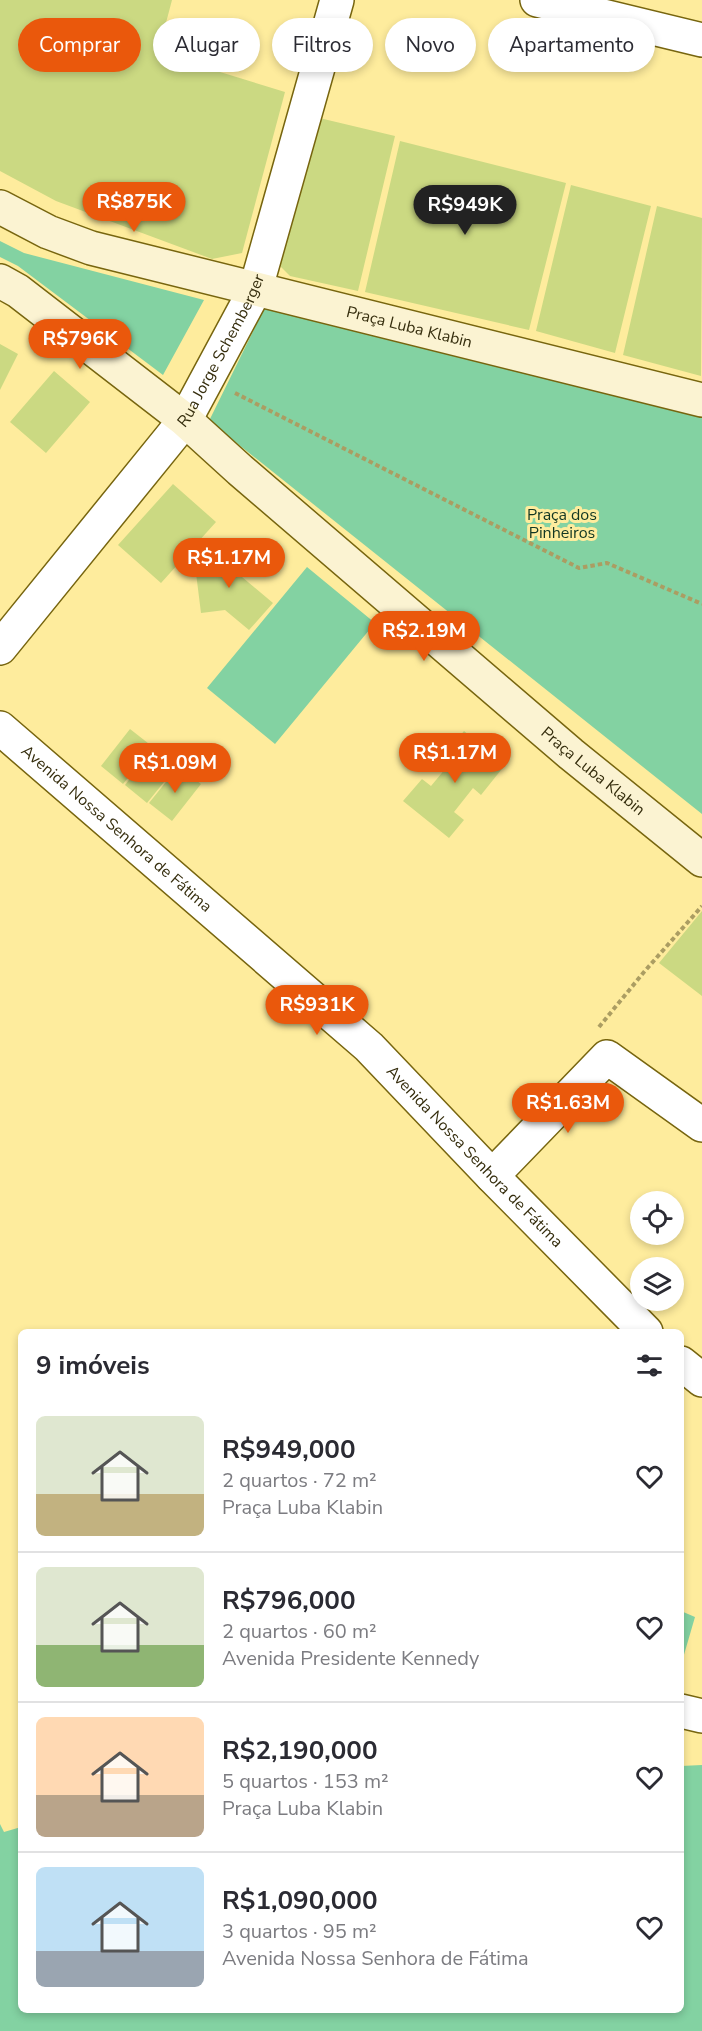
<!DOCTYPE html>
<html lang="pt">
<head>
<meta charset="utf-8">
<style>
  body { margin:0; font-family:"Nunito Sans",sans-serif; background:#f7f7f7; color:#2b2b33; height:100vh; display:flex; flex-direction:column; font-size:22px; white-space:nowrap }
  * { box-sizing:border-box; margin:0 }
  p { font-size:20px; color:#7c7c81 }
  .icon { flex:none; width:33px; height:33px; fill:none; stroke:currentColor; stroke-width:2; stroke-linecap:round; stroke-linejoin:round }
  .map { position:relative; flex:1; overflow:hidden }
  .drawer { position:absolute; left:18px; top:1329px; width:666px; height:684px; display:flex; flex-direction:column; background:#fff; border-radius:9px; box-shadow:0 3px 9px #0003 }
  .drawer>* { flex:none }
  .top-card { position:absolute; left:18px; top:18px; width:666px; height:54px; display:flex; gap:12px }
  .fabs { position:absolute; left:630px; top:1191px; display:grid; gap:12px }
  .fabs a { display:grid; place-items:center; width:54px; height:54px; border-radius:50%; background:#fff; box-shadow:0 3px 9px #0003; font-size:30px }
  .price { position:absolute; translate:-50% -51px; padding:0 14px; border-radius:21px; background:#ea580c; color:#fff; font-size:20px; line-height:39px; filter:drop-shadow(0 2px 3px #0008) }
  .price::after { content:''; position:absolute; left:50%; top:36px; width:18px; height:14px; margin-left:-9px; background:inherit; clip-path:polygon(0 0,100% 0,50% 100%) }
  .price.selected { background:#222; color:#fff }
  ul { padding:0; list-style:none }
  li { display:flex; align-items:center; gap:18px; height:150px; padding:0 18px }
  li+li { border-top:2px solid #e1e1e2 }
  li span { display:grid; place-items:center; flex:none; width:168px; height:120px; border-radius:9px; color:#555 }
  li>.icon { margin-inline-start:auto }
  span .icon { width:72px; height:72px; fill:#fffc; stroke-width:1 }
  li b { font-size:26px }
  h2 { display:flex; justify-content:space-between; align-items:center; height:72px; padding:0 18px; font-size:26px }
  .chip { padding:0 21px; border-radius:27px; background:#fff; box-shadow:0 3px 9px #0003; font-size:21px; line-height:54px }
  .chip.selected { background:#ea580c; color:#fff }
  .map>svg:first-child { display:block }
  .green { fill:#83d2a2 }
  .building { fill:#cbd982 }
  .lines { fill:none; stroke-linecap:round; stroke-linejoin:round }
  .minor-casing { stroke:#77650f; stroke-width:36 }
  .secondary-casing { stroke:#77650f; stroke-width:36 }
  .path { stroke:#ab9d62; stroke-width:4; stroke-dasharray:4.5 3; stroke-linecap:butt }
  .minor { stroke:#fff; stroke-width:33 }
  .secondary { stroke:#fbf3d2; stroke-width:33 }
  .labels { text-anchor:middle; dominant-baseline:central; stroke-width:6; stroke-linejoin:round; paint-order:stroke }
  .street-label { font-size:16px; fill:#352d0d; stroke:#feec9d }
  .park-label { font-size:16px; fill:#113622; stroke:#feec9d }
</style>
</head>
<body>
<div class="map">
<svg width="702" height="2031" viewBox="0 0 702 2031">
  <rect width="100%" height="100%" fill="#feec9d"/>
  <path class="green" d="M 0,241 L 24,253 L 204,300 L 163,375 L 18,266 L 0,257 Z
    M 265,307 L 702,415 L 702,814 L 209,421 Z
    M 307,567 L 375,623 L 275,744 L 207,688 Z
    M 681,1611 L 695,1617 L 681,1665 Z
    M 702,1765 L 702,2031 L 0,2031 L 0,1824 L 4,1832 L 21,1827 L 21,2010 L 681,2010 L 681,1766 Z"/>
  <path class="building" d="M 0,0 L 172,0 L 158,53 L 285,92 L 242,253 L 212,259 L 56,201 L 0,171 Z
    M 311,116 L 395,136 L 358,291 L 290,276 L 273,259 Z
    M 400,141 L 566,183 L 529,330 L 365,292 Z
    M 571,185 L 651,206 L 615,353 L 536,331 Z
    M 657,206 L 702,218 L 701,376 L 623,355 Z
    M 0,344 L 18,354 L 0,390 Z
    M 54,371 L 90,402 L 46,453 L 10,422 Z
    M 173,484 L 216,522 L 161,583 L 118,545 Z
    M 239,552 L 242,577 L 273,603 L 249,630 L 225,610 L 201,613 L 194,557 Z
    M 130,729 L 153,747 L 123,784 L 101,766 Z
    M 464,731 L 505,765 L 481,795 L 473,788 L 454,812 L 464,820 L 449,838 L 403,801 L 422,779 L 431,786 L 446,768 L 439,761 Z
    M 154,748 L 177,766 L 147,803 L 125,785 Z
    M 178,767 L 201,784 L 172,821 L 149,803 Z
    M 702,911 L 702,996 L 659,963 Z"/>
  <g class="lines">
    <g class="minor-casing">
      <g id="minor">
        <path d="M 537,0 L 702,40"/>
        <path id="s1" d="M 0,648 L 185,420 L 249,301 L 259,277 L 337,0"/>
        <path id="s2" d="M 0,728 L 369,1047 L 492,1176 L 646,1332"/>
        <path d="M 492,1176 L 607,1057 L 702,1125"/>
        <path d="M 681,1363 L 702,1380"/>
        <path d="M 681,1711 L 702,1716"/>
      </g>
    </g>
    <g class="secondary-casing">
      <g id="secondary">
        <path id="s3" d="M 0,207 L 48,232 L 91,248 L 702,400"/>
        <path id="s4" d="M 0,281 L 18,291 L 185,420 L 240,470 L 571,754 L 702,860"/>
      </g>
    </g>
    <path class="path" d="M 235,393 L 579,568 L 607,563 L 702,604
      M 599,1027 L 644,972 L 702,906"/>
    <use href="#minor" class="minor"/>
    <use href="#secondary" class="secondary"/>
  </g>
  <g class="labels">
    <g class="street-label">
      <text stroke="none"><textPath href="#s3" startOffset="428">Praça Luba Klabin</textPath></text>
      <text stroke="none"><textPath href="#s1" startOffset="372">Rua Jorge Schemberger</textPath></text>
      <text stroke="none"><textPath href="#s4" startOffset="770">Praça Luba Klabin</textPath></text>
      <text stroke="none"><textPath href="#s2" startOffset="154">Avenida Nossa Senhora de Fátima</textPath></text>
      <text stroke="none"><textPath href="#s2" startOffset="640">Avenida Nossa Senhora de Fátima</textPath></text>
    </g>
    <g class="park-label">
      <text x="562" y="515">Praça dos<tspan x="562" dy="18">Pinheiros</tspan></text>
    </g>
  </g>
</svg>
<div class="fabs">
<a><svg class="icon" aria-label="locate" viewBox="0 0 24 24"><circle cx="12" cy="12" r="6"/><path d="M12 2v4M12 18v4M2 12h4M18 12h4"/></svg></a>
<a><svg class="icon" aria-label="layers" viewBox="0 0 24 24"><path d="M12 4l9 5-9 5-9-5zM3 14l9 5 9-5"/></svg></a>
</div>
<b class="price" style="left:134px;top:233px">R$875K</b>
<b class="price selected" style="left:465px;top:236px">R$949K</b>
<b class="price" style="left:80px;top:370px">R$796K</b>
<b class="price" style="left:229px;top:589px">R$1.17M</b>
<b class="price" style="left:424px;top:662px">R$2.19M</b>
<b class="price" style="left:455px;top:784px">R$1.17M</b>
<b class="price" style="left:175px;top:794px">R$1.09M</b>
<b class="price" style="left:317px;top:1036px">R$931K</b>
<b class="price" style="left:568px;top:1134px">R$1.63M</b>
<div class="top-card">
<a class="chip selected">Comprar</a>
<a class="chip">Alugar</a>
<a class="chip">Filtros</a>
<a class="chip">Novo</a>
<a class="chip">Apartamento</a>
</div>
<section class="drawer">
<h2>9 imóveis<svg class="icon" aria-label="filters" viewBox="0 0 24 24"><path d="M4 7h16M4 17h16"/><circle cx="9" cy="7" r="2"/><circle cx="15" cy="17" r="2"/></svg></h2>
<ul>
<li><span style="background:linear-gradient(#dfe7d0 65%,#c2b280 0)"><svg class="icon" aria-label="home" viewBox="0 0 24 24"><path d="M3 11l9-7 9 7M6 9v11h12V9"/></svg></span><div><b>R$949,000</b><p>2 quartos · 72 m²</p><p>Praça Luba Klabin</p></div><svg class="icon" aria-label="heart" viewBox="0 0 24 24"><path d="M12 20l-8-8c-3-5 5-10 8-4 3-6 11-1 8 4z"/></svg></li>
<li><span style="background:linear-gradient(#dfe7d0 65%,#8fb573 0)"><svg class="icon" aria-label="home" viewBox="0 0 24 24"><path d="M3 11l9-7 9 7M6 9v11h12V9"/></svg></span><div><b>R$796,000</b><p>2 quartos · 60 m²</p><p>Avenida Presidente Kennedy</p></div><svg class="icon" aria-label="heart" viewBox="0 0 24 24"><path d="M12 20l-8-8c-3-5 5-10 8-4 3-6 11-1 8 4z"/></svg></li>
<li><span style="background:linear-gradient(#ffd9b3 65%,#b9a48a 0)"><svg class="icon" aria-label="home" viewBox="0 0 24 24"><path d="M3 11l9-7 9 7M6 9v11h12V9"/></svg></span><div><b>R$2,190,000</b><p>5 quartos · 153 m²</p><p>Praça Luba Klabin</p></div><svg class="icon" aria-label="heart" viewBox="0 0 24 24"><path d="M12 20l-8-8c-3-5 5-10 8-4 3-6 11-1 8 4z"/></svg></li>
<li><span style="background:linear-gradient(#bfe0f5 70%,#9aa5b1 0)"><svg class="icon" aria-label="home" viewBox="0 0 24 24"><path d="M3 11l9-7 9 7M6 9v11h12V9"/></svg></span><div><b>R$1,090,000</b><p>3 quartos · 95 m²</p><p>Avenida Nossa Senhora de Fátima</p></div><svg class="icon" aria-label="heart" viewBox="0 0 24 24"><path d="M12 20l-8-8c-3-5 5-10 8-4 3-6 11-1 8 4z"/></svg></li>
</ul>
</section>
</div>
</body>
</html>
